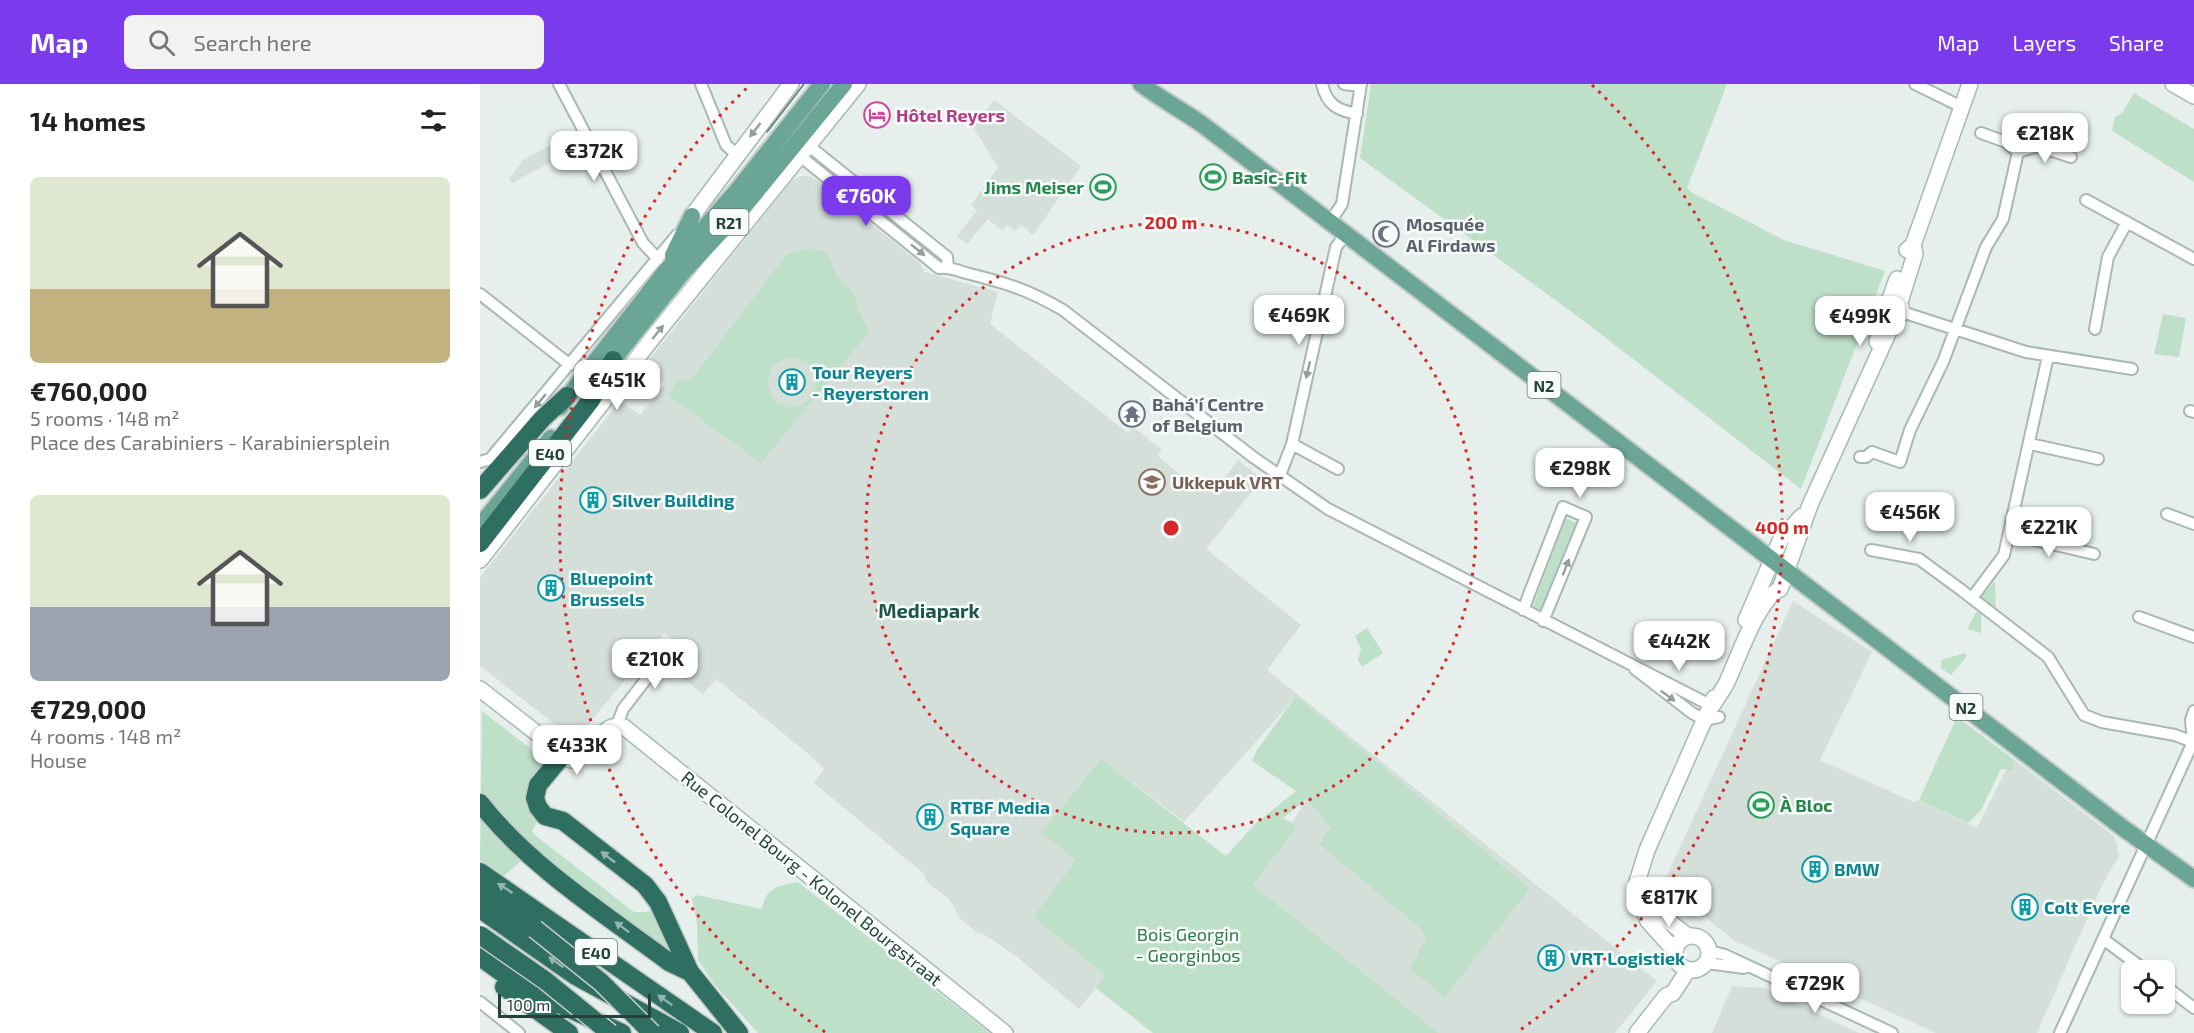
<!DOCTYPE html>
<html lang="en">
<head>
<meta charset="utf-8">
<style>
  body { margin:0; font-family:"Exo 2",sans-serif; background:#f2f2f2; color:#222; height:100vh; display:flex; flex-direction:column; font-size:22px; white-space:nowrap }
  * { box-sizing:border-box; margin:0 }
  p { font-size:20px; color:#767676 }
  .icon { flex:none; width:33px; height:33px; fill:none; stroke:currentColor; stroke-width:2; stroke-linecap:round; stroke-linejoin:round }
  .map { position:relative; flex:1; overflow:hidden }
  .drawer { display:flex; flex-direction:column; background:#fff; width:480px }
  .drawer>* { flex:none }
  .tools { position:absolute; left:1641px; top:876px; display:grid; gap:12px }
  .tools a { display:grid; place-items:center; width:54px; height:54px; border-radius:9px; background:#fff; box-shadow:0 2px 4px #0004; font-size:30px }
  .scale { position:absolute; left:18px; bottom:15px; width:153px; box-sizing:border-box; padding-left:6px; border:3px solid #24423a; border-top:0; font-size:16px; line-height:21px; white-space:nowrap; color:#24423a; -webkit-text-stroke:4px #f7fbf9; paint-order:stroke }
  .price { position:absolute; translate:-50% -51px; padding:0 14px; border-radius:12px; background:#fff; color:#222; font-size:20px; line-height:39px; filter:drop-shadow(0 2px 3px #0008) }
  .price::after { content:''; position:absolute; left:50%; top:36px; width:18px; height:14px; margin-left:-9px; background:inherit; clip-path:polygon(0 0,100% 0,50% 100%) }
  .price.selected { background:#7c3aed; color:#fff }
  ul { padding:0; list-style:none }
  li { display:grid; align-content:center; gap:12px; height:318px; padding:0 30px }
  li span { display:grid; place-items:center; height:186px; border-radius:9px; color:#555 }
  li>.icon { margin-inline-start:auto }
  span .icon { width:108px; height:108px; fill:#fffc; stroke-width:1 }
  li b { font-size:26px }
  h2 { display:flex; justify-content:space-between; align-items:center; height:72px; padding:0 30px; font-size:26px }
  header { display:flex; align-items:center; gap:36px; box-sizing:border-box; height:84px; padding:0 30px; background:#7c3aed; color:#fff }
  header strong { font-size:28px }
  nav { display:flex; gap:33px; margin-inline-start:auto; font-size:21px }
  .search { width:420px; height:54px; background:#f2f2f2; display:flex; align-items:center; gap:15px; box-sizing:border-box; padding:0 21px; border-radius:9px; color:#767676; font-size:22px }
  main { display:flex; flex:1; min-height:0 }
  .map>svg:first-child { display:block }
  .built { fill:#d4dfda }
  .green { fill:#bfe0c8; fill-rule:evenodd }
  .lines { fill:none; stroke-linecap:round; stroke-linejoin:round }
  .street-casing { stroke:#a8b8b2; stroke-width:14 }
  .secondary-casing { stroke:#a4bbb3; stroke-width:18 }
  .primary-casing { stroke:#c2cac8; stroke-width:20 }
  .highway-casing { stroke:#c2cac8; stroke-width:21 }
  .street { stroke:#fff; stroke-width:10 }
  .secondary { stroke:#fff; stroke-width:15 }
  .primary { stroke:#6aa596; stroke-width:16 }
  .highway { stroke:#2f6f62; stroke-width:18 }
  .tram { stroke:#5f7d75; stroke-width:1.5 }
  .highway-bridge-casing { stroke:#c2cac8; stroke-width:21; stroke-linecap:butt }
  .highway-bridge { stroke:#2f6f62; stroke-width:18 }
  .oneway { fill:#92a09c }
  .oneway2 { fill:#93b5ae }
  .ring { fill:none; stroke:#d62828; stroke-width:3; stroke-dasharray:3 6 }
  .labels { text-anchor:middle; dominant-baseline:central; stroke-width:5; stroke-linejoin:round; paint-order:stroke }
  .shield { fill:#f7fbf9; stroke:#637a73; stroke-width:1.5 }
  .shield-label { font-size:16px; font-weight:bold; fill:#24423a }
  .hotel-label { font-size:18px; font-weight:bold; fill:#b23c85; stroke:#f7fbf9; text-anchor:start }
  .leisure-label { font-size:18px; font-weight:bold; fill:#27864d; stroke:#f7fbf9; text-anchor:start }
  .worship-label { font-size:18px; font-weight:bold; fill:#5b616d; stroke:#f7fbf9; text-anchor:start }
  .culture-label { font-size:18px; font-weight:bold; fill:#0d838f; stroke:#f7fbf9; text-anchor:start }
  .education-label { font-size:18px; font-weight:bold; fill:#785e54; stroke:#f7fbf9; text-anchor:start }
  .street-label { font-size:18px; fill:#24423a; stroke:#f7fbf9 }
  .park-label { font-size:18px; fill:#2d7a4b; stroke:#f7fbf9 }
  .neighbourhood-label { font-size:20px; font-weight:bold; fill:#1f5548; stroke:#f7fbf9 }
  .centre { fill:#d62828; stroke:#f7fbf9; stroke-width:3 }
  .ring-label { font-size:18px; text-anchor:middle; font-weight:bold; fill:#d62828; stroke:#f7fbf9; stroke-width:5; stroke-linejoin:round; paint-order:stroke }
</style>
</head>
<body>
<header>
<strong>Map</strong>
<div class="search"><svg class="icon" aria-label="search" viewBox="0 0 24 24"><circle cx="10" cy="10" r="6"/><path d="M15 15l6 6"/></svg>Search here</div>
<nav><a>Map</a><a>Layers</a><a>Share</a></nav>
</header>
<main>
<section class="drawer">
<h2>14 homes<svg class="icon" aria-label="filters" viewBox="0 0 24 24"><path d="M4 7h16M4 17h16"/><circle cx="9" cy="7" r="2"/><circle cx="15" cy="17" r="2"/></svg></h2>
<ul>
<li><span style="background:linear-gradient(#dfe7d0 60%,#c2b280 0)"><svg class="icon" aria-label="home" viewBox="0 0 24 24"><path d="M3 11l9-7 9 7M6 9v11h12V9"/></svg></span><div><b>€760,000</b><p>5 rooms · 148 m²</p><p>Place des Carabiniers - Karabiniersplein</p></div></li>
<li><span style="background:linear-gradient(#dfe7d0 60%,#9aa5b1 0)"><svg class="icon" aria-label="home" viewBox="0 0 24 24"><path d="M3 11l9-7 9 7M6 9v11h12V9"/></svg></span><div><b>€729,000</b><p>4 rooms · 148 m²</p><p>House</p></div></li>
</ul>
</section>
<div class="map">
<svg width="1714" height="949" viewBox="0 0 1714 949">
  <rect width="100%" height="100%" fill="#e6efeb"/>
  <path class="built" d="M 514,16 L 601,82 L 553,151 L 541,141 L 535,147 L 527,141 L 522,147 L 508,135 L 487,160 L 477,152 L 497,127 L 491,121 L 518,84 L 493,42 Z
    M 88,52 L 95,65 L 32,99 L 29,95 L 43,76 Z
    M 320,92 L 329,92 L 337,96 L 440,179 L 444,188 L 518,208 L 510,240 L 648,349 L 653,343 L 682,366 L 678,372 L 714,402 L 721,394 L 745,393 L 758,376 L 782,395 L 726,465 L 821,541 L 787,586 L 1177,897 L 1135,949 L 959,949 L 773,801 L 827,715 L 850,744 L 839,760 L 939,844 L 946,854 L 1050,804 L 816,613 L 704,738 L 621,675 L 562,749 L 597,776 L 553,833 L 626,891 L 599,925 L 536,872 L 502,849 L 499,850 L 480,835 L 470,816 L 448,799 L 443,789 L 334,699 L 344,685 L 325,667 L 236,595 L 223,610 L 187,582 L 203,561 L 184,549 L 95,656 L 0,582 L 0,493 L 140,317 L 160,331 L 185,300 L 164,282 L 311,97 Z
    M 1313,517 L 1392,568 L 1340,676 L 1434,718 L 1439,716 L 1497,744 L 1532,674 L 1635,753 L 1639,772 L 1621,803 L 1557,949 L 1456,949 L 1255,857 L 1183,800 Z
    M 1252,902 L 1283,904 L 1379,949 L 1232,949 Z"/>
  <path class="green" d="M 891,0 L 1247,0 L 1207,104 L 1211,108 L 1304,156 L 1405,187 L 1321,405 L 1104,237 L 880,74 Z
    M 1654,9 L 1714,45 L 1714,98 L 1632,47 L 1635,33 L 1642,29 Z
    M 329,164 L 347,168 L 357,192 L 374,209 L 380,230 L 390,247 L 281,379 L 189,312 L 196,297 L 211,296 L 307,170 ZM 309,273 L 328,279 L 337,296 L 332,314 L 315,324 L 296,318 L 287,301 L 292,282 Z
    M 1683,230 L 1706,234 L 1699,273 L 1674,270 Z
    M 1086,434 L 1098,440 L 1061,529 L 1052,524 Z
    M 1515,497 L 1516,528 L 1501,513 Z
    M 1497,527 L 1501,530 L 1501,549 L 1487,545 Z
    M 887,544 L 903,569 L 882,583 L 878,576 L 881,565 L 875,552 Z
    M 1485,569 L 1487,572 L 1471,591 L 1461,584 L 1461,576 Z
    M 816,612 L 1050,804 L 965,913 L 930,885 L 946,854 L 939,844 L 839,760 L 850,744 L 827,715 L 803,734 L 817,742 L 773,801 L 959,949 L 673,949 L 616,904 L 625,891 L 553,833 L 596,776 L 561,749 L 621,675 L 746,772 L 775,740 L 816,707 L 772,677 L 777,666 Z
    M 2,627 L 69,679 L 49,702 L 47,722 L 59,734 L 52,747 L 55,751 L 154,828 L 167,828 L 177,823 L 197,877 L 49,770 L 23,793 L 0,776 Z
    M 1477,633 L 1532,674 L 1534,681 L 1532,686 L 1521,685 L 1501,726 L 1488,739 L 1439,716 Z
    M 318,798 L 510,949 L 278,949 L 234,900 L 218,876 L 217,839 L 212,814 L 217,811 L 282,825 C 286,803 298,802 318,798 Z"/>
  <g class="lines">
    <g class="street-casing">
      <path id="street" d="M 79,0 L 163,159 L 178,175
        M 221,0 L 246,61 L 256,70
        M 842,0 C 847,21 857,26 877,30
        M 864,0 L 880,2
        M 1435,0 L 1482,23
        M 1501,49 L 1526,58 L 1538,68
        M 329,62 L 467,173 L 468,183
        M 1538,68 L 1557,62 L 1591,73
        M 320,72 L 459,184 C 470,183 476,186 486,189 C 526,199 547,205 583,226 L 773,373 L 848,425 L 1232,622
        M 1606,116 L 1714,175
        M 850,138 L 862,120 L 881,0
        M 0,210 L 90,281
        M 1422,228 L 1546,268 L 1652,285
        M 1615,245 L 1628,173 L 1647,138
        M 1710,327 L 1714,328
        M 812,360 L 858,385
        M 1550,360 L 1618,375
        M 1380,373 L 1386,373 L 1392,368 L 1420,378 L 1430,346 L 1463,278 L 1506,163 L 1523,135 L 1538,68
        M 0,378 L 10,375 L 197,151
        M 800,391 L 812,360 L 856,163 L 866,150
        M 1687,430 L 1714,440
        M 1530,450 L 1614,470
        M 1391,466 L 1439,475 L 1480,505 L 1568,573 L 1604,631 L 1622,638 L 1695,651 L 1713,658
        M 1492,514 L 1524,471 L 1568,272
        M 1043,526 L 1083,423 L 1106,433 L 1063,537
        M 1659,533 L 1714,553
        M 1155,585 L 1212,629 L 1225,636 L 1239,633
        M 137,641 L 143,625 L 191,563
        M 1713,658 L 1711,636 L 1714,627
        M 1623,855 L 1665,886
        M 1230,867 L 1245,871 L 1412,949
        M 1227,879 L 1264,884
        M 1684,901 L 1714,924
        M 0,918 L 39,949
        M 1580,949 L 1714,656"/>
    </g>
    <g class="secondary-casing">
      <path id="secondary" d="M 1693,0 L 1714,12
        M 212,132 L 311,0
        M 1427,166 L 1433,161 L 1490,0
        M 1397,258 L 1404,230 L 1402,223 L 1410,215 L 1417,195
        M 0,476 L 175,251 L 378,0
        M 1266,536 L 1301,455 L 1322,432
        M 0,605 L 91,676 C 113,671 121,636 144,643 L 525,949
        M 1232,622 C 1237,614 1243,606 1247,598 C 1258,575 1277,516 1300,505 L 1330,421 L 1411,243 L 1422,228 L 1420,218 L 1435,170 L 1433,161
        M 1163,803 C 1171,826 1189,838 1208,852
        M1195 869a17 17 0 1 1 34 0a17 17 0 1 1-34 0Z
        M 1195,867 L 1168,837 L 1157,809 L 1157,798 L 1167,766 L 1234,614
        M 1157,949 L 1186,912 L 1193,909 L 1208,886"/>
    </g>
    <g class="primary-casing">
      <path id="primary" d="M 661,0 C 682,16 702,26 723,41 L 1643,744 L 1714,795
        M 193,171 L 212,132
        M 124,287 L 203,188 L 263,124 L 364,0
        M 80,323 L 185,188 L 256,108 L 342,0
        M 0,442 L 71,354"/>
    </g>
    <g class="highway-casing">
      <path id="highway" d="M 0,406 L 62,335 L 87,312
        M 0,459 L 111,316 L 133,276
        M 87,663 L 83,671 L 58,701 L 55,714 L 58,723 L 65,732 L 83,737 L 165,801 L 178,818 L 210,888
        M 0,719 C 50,783 125,830 189,878 L 210,888 L 259,949
        M 0,788 L 233,949
        M 0,806 L 55,845
        M 0,825 L 94,891 L 200,949
        M 0,873 L 42,903 L 142,949
        M 24,903 L 89,949"/>
    </g>
    <use href="#street" class="street"/>
    <use href="#secondary" class="secondary"/>
    <use href="#primary" class="primary"/>
    <use href="#highway" class="highway"/>
    <path class="tram" d="M 287,48 L 324,0"/>
    <g class="highway-bridge-casing">
      <path id="highway-bridge" d="M 55,845 L 121,898 L 172,949
        M 0,851 L 66,897 L 130,949"/>
    </g>
    <use href="#highway-bridge" class="highway-bridge"/>
  </g>
  <defs><path id="oneway-solid" d="M-6-.8H1V-3.2L6.5 0L1 3.2V.8H-6Z" transform="scale(1.5)"/></defs>
  <g class="oneway">
    <use href="#oneway-solid" transform="translate(275 46) rotate(128)"/>
    <use href="#oneway-solid" transform="translate(438 166) rotate(39)"/>
    <use href="#oneway-solid" transform="translate(178 248) rotate(-51)"/>
    <use href="#oneway-solid" transform="translate(828 286) rotate(103)"/>
    <use href="#oneway-solid" transform="translate(60 317) rotate(130)"/>
    <use href="#oneway-solid" transform="translate(1086 483) rotate(-68)"/>
    <use href="#oneway-solid" transform="translate(1188 612) rotate(36)"/>
  </g>
  <g class="oneway2">
    <use href="#oneway-solid" transform="translate(128 773) rotate(-142)"/>
    <use href="#oneway-solid" transform="translate(25 804) rotate(-147)"/>
    <use href="#oneway-solid" transform="translate(142 843) rotate(-143)"/>
    <use href="#oneway-solid" transform="translate(76 878) rotate(-145)"/>
    <use href="#oneway-solid" transform="translate(185 916) rotate(-145)"/>
  </g>
  <g class="ring">
    <circle cx="691" cy="444" r="305"/>
    <path d="M345 948A611 611 0 0 1 270 1M1112 1A611 611 0 0 1 1037 948"/>
  </g>
  <defs>
    <g id="hotel-ring" transform="scale(1.35)"><circle r="9.5" fill="#f7fbf9" stroke="#d1479c" stroke-width="1.5"/><path d="M-6-4.5h1.5V1H6V5H4.5V3h-9V5H-6ZM-4 0a1.8 1.8 0 1 1 3.6 0ZM.5 0V-2.5h3Q6-2.5 6 0Z" fill="#d1479c"/></g>
    <g id="stadium-ring" transform="scale(1.35)"><circle r="9.5" fill="#f7fbf9" stroke="#2e9e5b" stroke-width="1.5"/><path d="M0-5a6.5 5 0 1 0 0 10a6.5 5 0 1 0 0-10ZM-3.5-1.8h7v3.6h-7Z" fill="#2e9e5b"/></g>
    <g id="mosque-ring" transform="scale(1.35)"><circle r="9.5" fill="#f7fbf9" stroke="#6b7280" stroke-width="1.5"/><path d="M3.5-4.9A6 6 0 1 0 3.5 4.9A5 5 0 1 1 3.5-4.9Z" fill="#6b7280"/></g>
    <g id="building-ring" transform="scale(1.35)"><circle r="9.5" fill="#f7fbf9" stroke="#0f9aa8" stroke-width="1.5"/><path d="M-4-6H4V6H1V3H-1V6H-4ZM-2.5-4.3h1.7v1.8h-1.7ZM.8-4.3h1.7v1.8H.8ZM-2.5-1h1.7V.8h-1.7ZM.8-1h1.7V.8H.8Z" fill="#0f9aa8"/></g>
    <g id="temple-ring" transform="scale(1.35)"><circle r="9.5" fill="#f7fbf9" stroke="#6b7280" stroke-width="1.5"/><path d="M0-6L5-2H3V0L6.5 2.5H4V6H1.5V3h-3V6H-4V2.5H-6.5L-3 0V-2H-5Z" fill="#6b7280"/></g>
    <g id="school-ring" transform="scale(1.35)"><circle r="9.5" fill="#f7fbf9" stroke="#8d6e63" stroke-width="1.5"/><path d="M0-5L7-2L0 1L-7-2ZM-4 1L0 2.5L4 1V4Q0 6-4 4Z" fill="#8d6e63"/></g>
  </defs>
  <g fill-rule="evenodd">
    <use href="#hotel-ring" x="397" y="31"/>
    <use href="#stadium-ring" x="733" y="93"/>
    <use href="#stadium-ring" x="623" y="103"/>
    <use href="#mosque-ring" x="906" y="150"/>
    <use href="#building-ring" x="312" y="298"/>
    <use href="#temple-ring" x="652" y="330"/>
    <use href="#school-ring" x="672" y="398"/>
    <use href="#building-ring" x="113" y="416"/>
    <use href="#building-ring" x="71" y="504"/>
    <use href="#stadium-ring" x="1281" y="721"/>
    <use href="#building-ring" x="450" y="733"/>
    <use href="#building-ring" x="1335" y="785"/>
    <use href="#building-ring" x="1545" y="823"/>
    <use href="#building-ring" x="1071" y="874"/>
  </g>
  <g class="labels">
    <g class="shield">
      <rect x="229.5" y="125" width="39" height="26" rx="4.5"/>
      <rect x="1047.5" y="288" width="33" height="26" rx="4.5"/>
      <rect x="49" y="356" width="42" height="26" rx="4.5"/>
      <rect x="1469.5" y="610" width="33" height="26" rx="4.5"/>
      <rect x="95" y="855" width="42" height="26" rx="4.5"/>
    </g>
    <g class="shield-label">
      <text x="249" y="138">R21</text>
      <text x="1064" y="301">N2</text>
      <text x="70" y="369">E40</text>
      <text x="1486" y="623">N2</text>
      <text x="116" y="868">E40</text>
    </g>
    <g class="hotel-label">
      <text x="416" y="31">Hôtel Reyers</text>
    </g>
    <g class="leisure-label">
      <text x="752" y="93">Basic-Fit</text>
      <text x="604" y="103" text-anchor="end">Jims Meiser</text>
      <text x="1300" y="721">À Bloc</text>
    </g>
    <g class="worship-label">
      <text x="926" y="140">Mosquée<tspan x="926" dy="21">Al Firdaws</tspan></text>
      <text x="672" y="320">Bahá’í Centre<tspan x="672" dy="21">of Belgium</tspan></text>
    </g>
    <g class="culture-label">
      <text x="332" y="288">Tour Reyers<tspan x="332" dy="21">- Reyerstoren</tspan></text>
      <text x="132" y="416">Silver Building</text>
      <text x="90" y="494">Bluepoint<tspan x="90" dy="21">Brussels</tspan></text>
      <text x="470" y="723">RTBF Media<tspan x="470" dy="21">Square</tspan></text>
      <text x="1354" y="785">BMW</text>
      <text x="1564" y="823">Colt Evere</text>
      <text x="1090" y="874">VRT Logistiek</text>
    </g>
    <g class="education-label">
      <text x="692" y="398">Ukkepuk VRT</text>
    </g>
    <g class="street-label">
      <text transform="translate(332 794) rotate(39)">Rue Colonel Bourg - Kolonel Bourgstraat</text>
    </g>
    <g class="park-label">
      <text x="708" y="850">Bois Georgin<tspan x="708" dy="21">- Georginbos</tspan></text>
    </g>
    <g class="neighbourhood-label">
      <text x="449" y="526">Mediapark</text>
    </g>
  </g>
  <circle cx="691" cy="444" r="9" class="centre"/>
  <g class="ring-label">
    <text x="691" y="145">200 m</text>
    <text x="1302" y="450">400 m</text>
  </g>
</svg>
<div class="tools">
<a><svg class="icon" aria-label="locate" viewBox="0 0 24 24"><circle cx="12" cy="12" r="6"/><path d="M12 2v4M12 18v4M2 12h4M18 12h4"/></svg></a>
</div>
<div class="scale">100 m</div>
<b class="price" style="left:1565px;top:80px">€218K</b>
<b class="price" style="left:114px;top:98px">€372K</b>
<b class="price selected" style="left:386px;top:143px">€760K</b>
<b class="price" style="left:819px;top:262px">€469K</b>
<b class="price" style="left:1380px;top:263px">€499K</b>
<b class="price" style="left:137px;top:327px">€451K</b>
<b class="price" style="left:1100px;top:415px">€298K</b>
<b class="price" style="left:1430px;top:459px">€456K</b>
<b class="price" style="left:1569px;top:474px">€221K</b>
<b class="price" style="left:1199px;top:588px">€442K</b>
<b class="price" style="left:175px;top:606px">€210K</b>
<b class="price" style="left:97px;top:692px">€433K</b>
<b class="price" style="left:1189px;top:844px">€817K</b>
<b class="price" style="left:1335px;top:930px">€729K</b>
</div>
</main>
</body>
</html>
